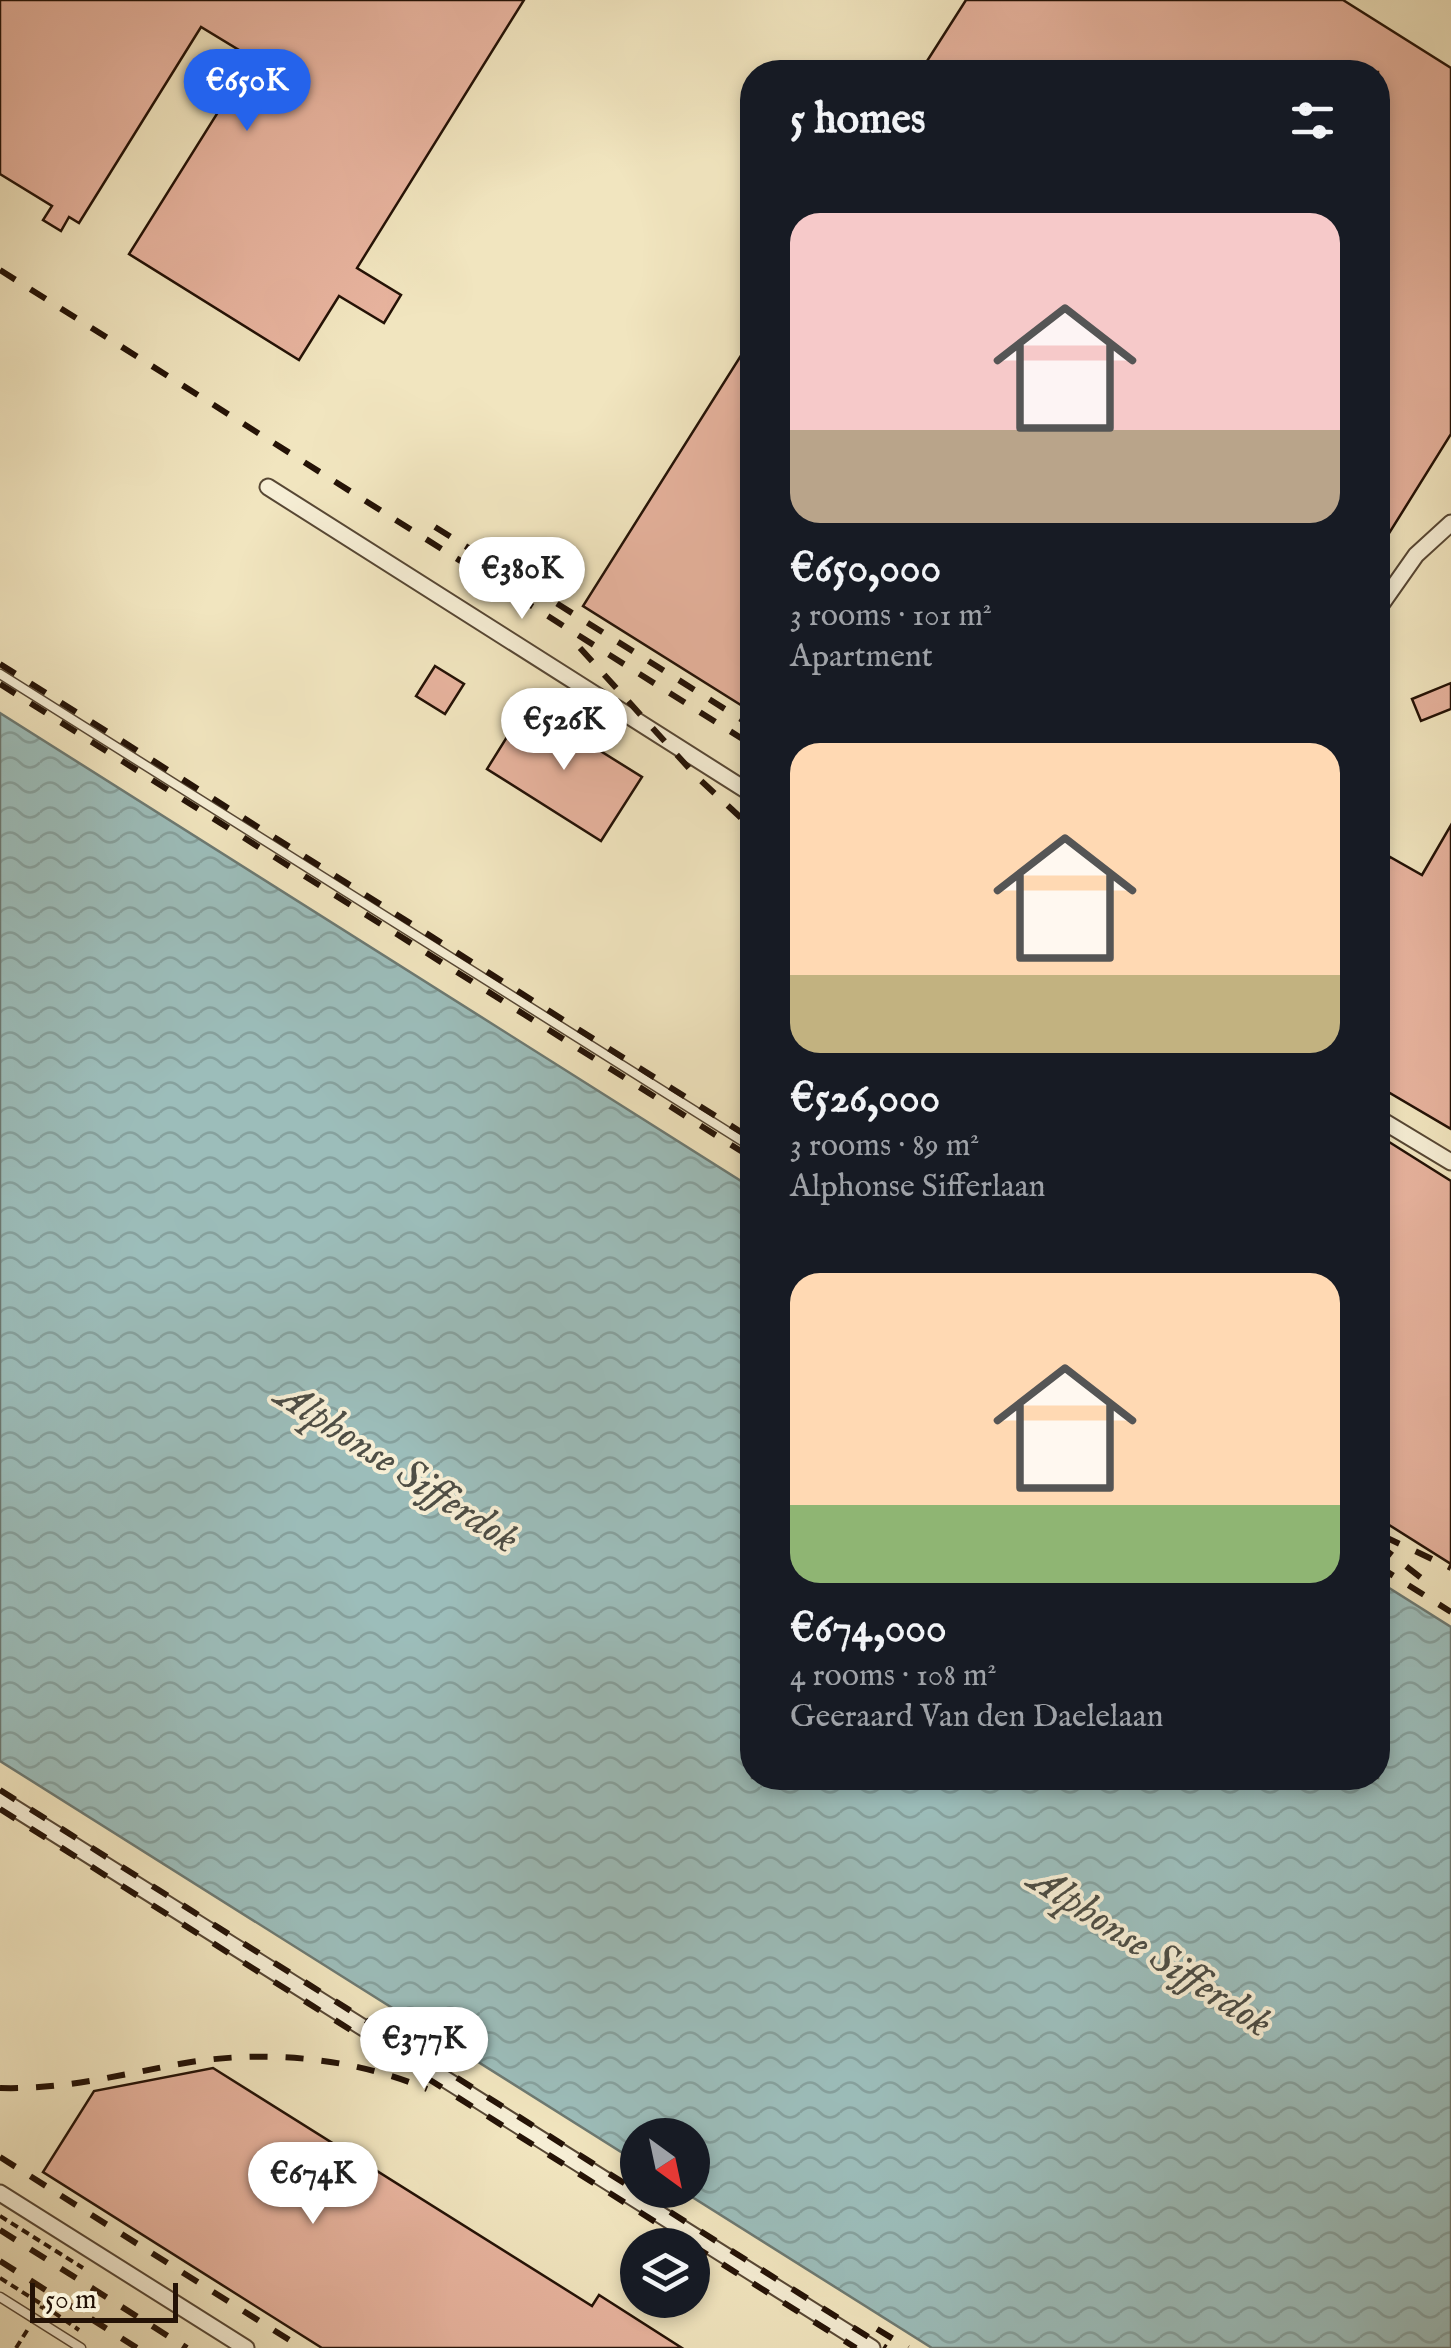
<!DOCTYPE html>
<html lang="en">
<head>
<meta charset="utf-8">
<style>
  body { margin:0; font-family:"IM FELL English",serif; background:#242831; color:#f1f3f6; height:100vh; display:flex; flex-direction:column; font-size:38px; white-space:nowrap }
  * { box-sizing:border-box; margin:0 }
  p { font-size:32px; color:#9ea1a6 }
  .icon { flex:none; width:55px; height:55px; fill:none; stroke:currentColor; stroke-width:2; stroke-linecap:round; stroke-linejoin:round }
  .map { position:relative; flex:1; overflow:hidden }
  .drawer { position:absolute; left:740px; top:60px; width:650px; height:1730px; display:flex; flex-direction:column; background:#171b24; border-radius:40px; box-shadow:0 5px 15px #0003 }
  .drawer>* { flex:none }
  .needle { width:65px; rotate:147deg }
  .tools { position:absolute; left:620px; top:2118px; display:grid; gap:20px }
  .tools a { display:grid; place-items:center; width:90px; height:90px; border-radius:50%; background:#171b24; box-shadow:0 5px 15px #0003; font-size:50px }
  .scale { position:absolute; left:30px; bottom:25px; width:148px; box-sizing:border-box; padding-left:10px; border:5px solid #241206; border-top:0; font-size:28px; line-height:35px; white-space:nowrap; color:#241206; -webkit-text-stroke:8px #f6eed5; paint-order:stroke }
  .price { position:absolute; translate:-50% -85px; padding:0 22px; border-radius:35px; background:#fff; color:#222; font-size:32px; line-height:65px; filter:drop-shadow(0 2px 5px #0008) }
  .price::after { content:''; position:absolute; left:50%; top:60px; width:30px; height:22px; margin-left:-15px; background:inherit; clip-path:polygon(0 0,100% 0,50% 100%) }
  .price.selected { background:#2563eb; color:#fff }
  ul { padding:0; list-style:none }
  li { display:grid; align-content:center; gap:20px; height:530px; padding:0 50px }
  li span { display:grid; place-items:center; height:310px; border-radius:30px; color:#555 }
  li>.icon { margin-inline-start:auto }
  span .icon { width:180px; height:180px; fill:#fffc; stroke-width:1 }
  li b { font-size:42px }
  h2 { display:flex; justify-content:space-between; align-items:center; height:120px; padding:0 50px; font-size:42px }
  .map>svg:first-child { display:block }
  .water { fill:url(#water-waves); stroke:#6c7972; stroke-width:2.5 }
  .building { fill:#e7b39e; stroke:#241206; stroke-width:2.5 }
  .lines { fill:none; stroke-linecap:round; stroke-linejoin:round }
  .lane-casing { stroke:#574734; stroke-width:11 }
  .street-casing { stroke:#574734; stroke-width:19 }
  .path { stroke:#241206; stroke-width:4; stroke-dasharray:8 5; stroke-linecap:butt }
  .lane { stroke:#f6eed5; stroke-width:8 }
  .street { stroke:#f6eed5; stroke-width:15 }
  .rail { stroke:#241206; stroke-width:6; stroke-dasharray:18 18; stroke-linecap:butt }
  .labels { text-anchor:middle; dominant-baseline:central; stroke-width:8; stroke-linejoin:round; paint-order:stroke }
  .water-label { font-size:42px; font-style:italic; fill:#4e4e45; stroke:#f6eed5 }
</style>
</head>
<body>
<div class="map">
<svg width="1451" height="2348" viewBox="0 0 1451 2348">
  <defs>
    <pattern id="water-waves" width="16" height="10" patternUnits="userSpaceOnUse" patternTransform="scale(2.5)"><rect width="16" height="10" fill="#9cbdba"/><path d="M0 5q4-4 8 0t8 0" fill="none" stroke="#86a19e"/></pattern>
  </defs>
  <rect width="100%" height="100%" fill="#f1e5bf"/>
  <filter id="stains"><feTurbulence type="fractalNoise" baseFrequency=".002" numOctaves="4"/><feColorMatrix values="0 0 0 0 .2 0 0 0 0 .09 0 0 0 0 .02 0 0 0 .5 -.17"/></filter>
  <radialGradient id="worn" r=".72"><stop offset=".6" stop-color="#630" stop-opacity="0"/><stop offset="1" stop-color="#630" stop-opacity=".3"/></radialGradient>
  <path class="water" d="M 0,713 L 752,1188 L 752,1778 L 1378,1778 L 1378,1581 L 1451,1627 L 1451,2348 L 932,2348 L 681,2190 L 692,2190 L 692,2135 L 638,2135 L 637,2162 L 0,1761 Z"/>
  <path class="building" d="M 0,0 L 524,0 L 357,268 L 401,295 L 384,323 L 339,296 L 299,360 L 129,254 L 252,58 L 201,27 L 79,223 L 69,217 L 61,231 L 43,220 L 52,206 L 0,174 Z
    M 966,0 L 1343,0 L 1451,68 L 1451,434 L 1378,551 L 1378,72 L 920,72 Z
    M 752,338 L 752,712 L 583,606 Z
    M 435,666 L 464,684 L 445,714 L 416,696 Z
    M 1451,683 L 1451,709 L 1421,721 L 1412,699 Z
    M 527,705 L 642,777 L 601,841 L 487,769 Z
    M 1451,825 L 1451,1129 L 1378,1086 L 1378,878 L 1390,857 L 1422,875 Z
    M 1378,1135 L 1451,1181 L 1451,1564 L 1378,1518 Z
    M 213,2068 L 592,2306 L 599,2295 L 682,2348 L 322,2348 L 43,2172 L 94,2091 Z"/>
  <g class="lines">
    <g class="lane-casing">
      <path id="lane" d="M 0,674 L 752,1147
        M 0,2297 L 81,2348"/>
    </g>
    <g class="street-casing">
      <path id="street" d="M 268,487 L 752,794
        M 1378,609 L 1416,555 L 1451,523
        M 1378,1118 L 1451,1162
        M 0,1799 L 872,2348
        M 0,2193 L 246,2348"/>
    </g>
    <path class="path" d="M 0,2216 L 83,2268
      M 0,2278 L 43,2305 L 41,2309
      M 43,2305 L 79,2330
      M 16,2348 L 28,2329"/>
    <use href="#lane" class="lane"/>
    <use href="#street" class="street"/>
    <path class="rail" d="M 0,270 L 752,745
      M 435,527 L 752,726
      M 580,648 L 697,777 L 752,828
      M 0,664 L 752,1139
      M 0,684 L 752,1158
      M 1383,1536 L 1451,1568
      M 1378,1544 L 1425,1581
      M 1378,1566 L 1451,1612
      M 0,1790 L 886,2348
      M 0,1809 L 692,2245
      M 0,2088 C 67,2090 126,2073 191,2062 C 270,2050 353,2058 427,2089
      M 0,2157 L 302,2348
      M 0,2230 L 187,2348
      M 692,2245 L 856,2348
      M 0,2261 L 137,2348
      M 877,2329 L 908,2348"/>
  </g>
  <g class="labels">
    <g class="water-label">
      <text transform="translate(397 1468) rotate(33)">Alphonse Sifferdok</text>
      <text transform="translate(1150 1952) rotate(33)">Alphonse Sifferdok</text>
    </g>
  </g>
  <rect width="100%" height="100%" filter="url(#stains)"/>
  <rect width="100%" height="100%" fill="url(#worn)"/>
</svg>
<div class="tools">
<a><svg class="needle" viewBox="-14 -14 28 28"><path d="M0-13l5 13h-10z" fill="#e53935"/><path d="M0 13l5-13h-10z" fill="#9ea1a6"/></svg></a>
<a><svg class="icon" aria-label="layers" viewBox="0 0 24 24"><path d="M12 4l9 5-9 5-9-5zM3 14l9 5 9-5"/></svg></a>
</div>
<div class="scale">50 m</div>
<b class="price selected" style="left:247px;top:134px">€650K</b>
<b class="price" style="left:522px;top:622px">€380K</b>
<b class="price" style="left:564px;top:773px">€526K</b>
<b class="price" style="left:424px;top:2092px">€377K</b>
<b class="price" style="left:313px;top:2227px">€674K</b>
<section class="drawer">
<h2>5 homes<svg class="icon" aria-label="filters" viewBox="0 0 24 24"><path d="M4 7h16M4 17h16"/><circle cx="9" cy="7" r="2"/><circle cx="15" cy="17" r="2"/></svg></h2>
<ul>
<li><span style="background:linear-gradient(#f6c9c9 70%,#b9a48a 0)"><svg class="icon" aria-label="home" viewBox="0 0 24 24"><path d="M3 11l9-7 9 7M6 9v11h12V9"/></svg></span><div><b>€650,000</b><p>3 rooms · 101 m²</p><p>Apartment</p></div></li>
<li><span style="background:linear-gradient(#ffd9b3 75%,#c2b280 0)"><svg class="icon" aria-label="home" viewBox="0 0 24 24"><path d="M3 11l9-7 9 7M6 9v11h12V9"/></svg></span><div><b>€526,000</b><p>3 rooms · 89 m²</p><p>Alphonse Sifferlaan</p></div></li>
<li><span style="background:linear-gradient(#ffd9b3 75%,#8fb573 0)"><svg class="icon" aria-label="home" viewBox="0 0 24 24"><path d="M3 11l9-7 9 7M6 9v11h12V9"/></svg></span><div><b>€674,000</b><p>4 rooms · 108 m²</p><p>Geeraard Van den Daelelaan</p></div></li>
</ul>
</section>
</div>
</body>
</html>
